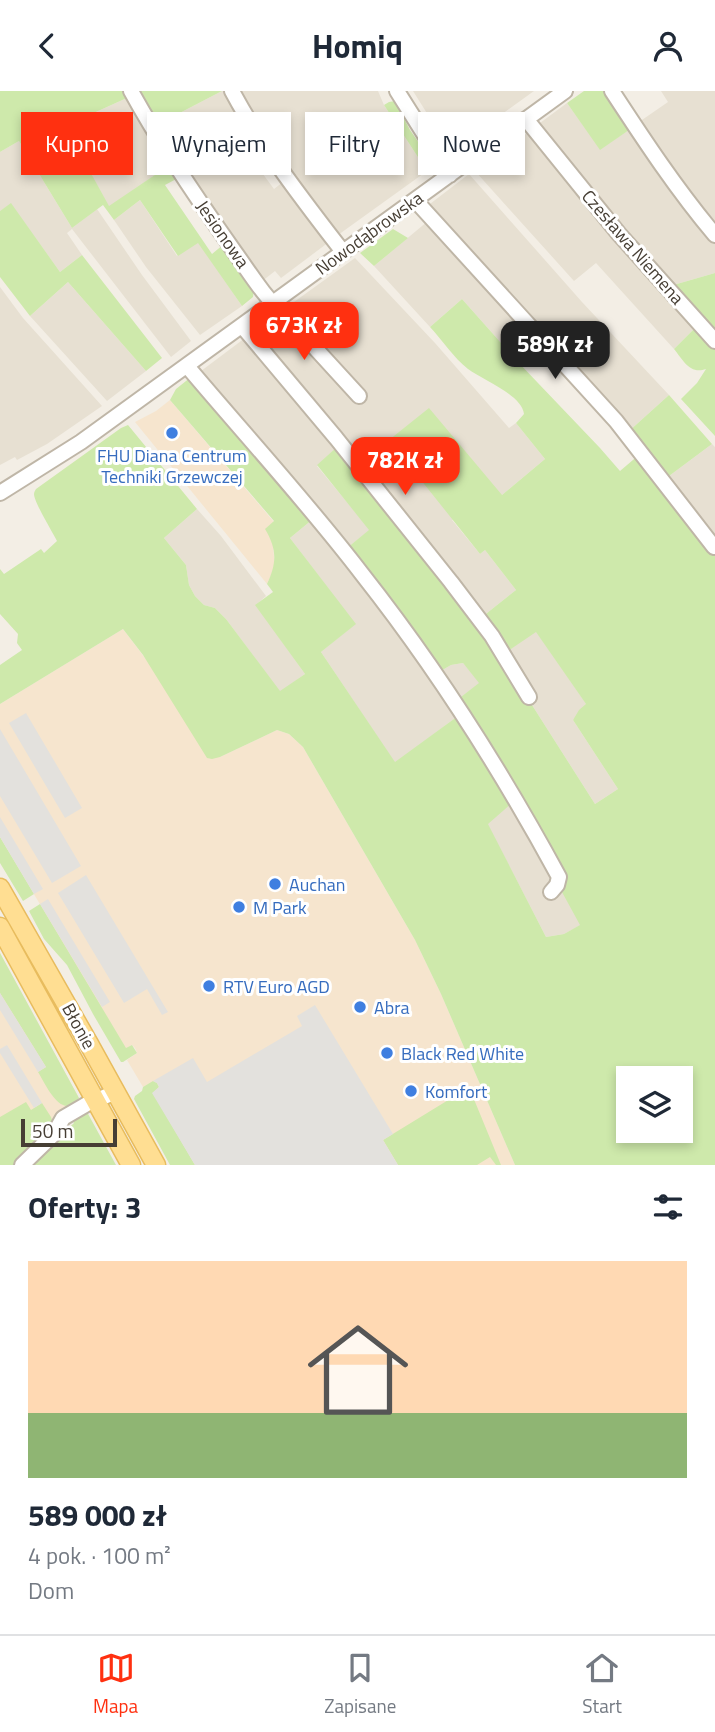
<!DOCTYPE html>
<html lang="pl">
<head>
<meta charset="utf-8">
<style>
  body { margin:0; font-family:"Titillium Web",sans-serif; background:#f6f6f7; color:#1f2937; height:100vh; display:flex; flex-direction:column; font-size:26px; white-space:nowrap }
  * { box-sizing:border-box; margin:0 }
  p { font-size:23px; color:#747a83 }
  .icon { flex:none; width:38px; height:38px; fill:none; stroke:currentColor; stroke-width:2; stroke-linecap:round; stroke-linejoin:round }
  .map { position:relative; height:1074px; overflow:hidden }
  .panel { display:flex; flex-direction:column; background:#fff; flex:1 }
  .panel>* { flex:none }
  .top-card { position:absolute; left:21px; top:21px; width:674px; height:63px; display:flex; gap:14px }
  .buttons { position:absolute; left:616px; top:975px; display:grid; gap:14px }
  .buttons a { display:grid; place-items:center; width:77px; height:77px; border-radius:0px; background:#fff; box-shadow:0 4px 10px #0003; font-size:35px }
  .scale { position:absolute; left:21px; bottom:18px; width:96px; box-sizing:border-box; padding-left:7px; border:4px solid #463e34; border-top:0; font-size:19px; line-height:24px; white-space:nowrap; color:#463e34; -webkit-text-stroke:5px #fff; paint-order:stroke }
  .price { position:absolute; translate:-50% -60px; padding:0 16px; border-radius:14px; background:#ff3010; color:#fff; font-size:23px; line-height:46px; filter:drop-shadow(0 2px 4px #0008) }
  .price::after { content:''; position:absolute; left:50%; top:42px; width:21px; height:16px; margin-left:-10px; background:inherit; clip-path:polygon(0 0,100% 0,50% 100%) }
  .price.on { background:#222; color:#fff }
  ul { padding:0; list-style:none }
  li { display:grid; align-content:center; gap:14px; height:371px; padding:0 28px }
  li span { display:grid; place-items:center; height:217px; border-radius:0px; color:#555 }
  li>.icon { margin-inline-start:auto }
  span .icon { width:126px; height:126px; fill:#fffc; stroke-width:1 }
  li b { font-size:30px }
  h2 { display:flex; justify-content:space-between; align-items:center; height:84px; padding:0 28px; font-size:30px }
  .chip { padding:0 24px; border-radius:0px; background:#fff; box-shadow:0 4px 10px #0003; font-size:24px; line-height:63px }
  .chip.on { background:#ff3010; color:#fff }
  header { display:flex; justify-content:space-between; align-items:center; height:91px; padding:0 28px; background:#fff; font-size:32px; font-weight:700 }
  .dock { display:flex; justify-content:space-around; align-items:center; height:98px; border-top:2px solid #e0e1e3; background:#fff; font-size:19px; color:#747a83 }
  .dock a { display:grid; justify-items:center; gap:4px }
  .dock .on { color:#ff3010 }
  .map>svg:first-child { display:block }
  .residential { fill:#e7e0d2 }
  .commercial { fill:#f6e5ce }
  .green { fill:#cee9ab; fill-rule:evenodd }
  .parking { fill:#e3e1dd }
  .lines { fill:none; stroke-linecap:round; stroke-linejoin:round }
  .minor-casing { stroke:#bfb6a7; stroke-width:18 }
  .major-casing { stroke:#e8bc5e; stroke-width:21 }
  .minor { stroke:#fff; stroke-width:14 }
  .major { stroke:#ffde92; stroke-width:18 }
  .shop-dot { fill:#3f7fe0; stroke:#fff; stroke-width:2.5 }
  .labels { text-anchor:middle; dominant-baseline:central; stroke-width:6; stroke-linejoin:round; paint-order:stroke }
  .street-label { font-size:18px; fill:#463e34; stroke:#fff }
  .shop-label { font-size:18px; fill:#366cbe; stroke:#fff; text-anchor:start }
</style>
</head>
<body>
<header><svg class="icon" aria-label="back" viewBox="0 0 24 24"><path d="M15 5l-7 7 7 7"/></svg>Homiq<svg class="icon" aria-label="person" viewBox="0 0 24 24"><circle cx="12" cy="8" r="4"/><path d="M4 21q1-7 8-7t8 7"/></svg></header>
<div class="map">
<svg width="715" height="1074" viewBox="0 0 715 1074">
  <rect width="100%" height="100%" fill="#f3eee5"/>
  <path class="residential" d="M 222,0 L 226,0 L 266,68 L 257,75 L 274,98 L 283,91 L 329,151 L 281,187 L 275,180 L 261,191 L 165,50 L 172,26 Z
    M 238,0 L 378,0 L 384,14 L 427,80 L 338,144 L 281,72 Z
    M 413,0 L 534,0 L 470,46 L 440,43 Z
    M 661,0 L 715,0 L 715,137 L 639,31 L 668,11 Z
    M 129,6 L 171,73 L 109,116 L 65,35 Z
    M 567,12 L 600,58 L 632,37 L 715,148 L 715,182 L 670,195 L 536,35 Z
    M 530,40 L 697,235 L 674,258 L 596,172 L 574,190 L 475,80 Z
    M 19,50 L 72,137 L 97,118 L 142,184 L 191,250 L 171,266 L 72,138 L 67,142 L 82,164 L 60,181 L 11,113 L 0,120 L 0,61 Z
    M 469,83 L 582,211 L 669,304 L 628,341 L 426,116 Z
    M 140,109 L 177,165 L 198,151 L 242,215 L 200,244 L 146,176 L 114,129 Z
    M 428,130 L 538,251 L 517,270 L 462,208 L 430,236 L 374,175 Z
    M 355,167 L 435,252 L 509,337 L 516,332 L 545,368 L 502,404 L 452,429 L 480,463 L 485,459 L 516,499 L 482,526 L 251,242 Z
    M 68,191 L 146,280 L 107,310 L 30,225 Z
    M 0,196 L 23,227 L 102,315 L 47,353 L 17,369 L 15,366 L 0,374 Z
    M 245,247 L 338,355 L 317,375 L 370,439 L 347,457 L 197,283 Z
    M 712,353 L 715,356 L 715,450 L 665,388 Z
    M 197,418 L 221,445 L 266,505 L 256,514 L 305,583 L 280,601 L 226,528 L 215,517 L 204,514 L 195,505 L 189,494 L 186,474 L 164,447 Z
    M 313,428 L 352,475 L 458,625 L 395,672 L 321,561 L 355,533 L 290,447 Z
    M 536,540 L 587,614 L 573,629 L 618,698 L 595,713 L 532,614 L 536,610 L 505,562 Z
    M 463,572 L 480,592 L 457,609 L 439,581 L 451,574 Z
    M 513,711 L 581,834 L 564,843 L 546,846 L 487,732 Z"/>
  <path class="commercial" d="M 170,309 L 274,431 L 266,438 L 273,452 L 274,466 L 274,478 L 267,493 L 135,331 L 156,320 Z
    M 123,538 L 220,666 L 277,639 L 289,643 L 303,656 L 415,849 L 441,903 L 515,1074 L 195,1074 L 152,1002 L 158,994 L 153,991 L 143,996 L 127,969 L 137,962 L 135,957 L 132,954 L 126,958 L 0,746 L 0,613 Z
    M 0,862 L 79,1007 L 42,1048 L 13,1074 L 0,1074 Z"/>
  <path class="green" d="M 0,0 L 126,0 L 129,6 L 65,35 L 109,115 L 171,73 L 180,86 L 165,94 L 212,163 L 224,153 L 254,198 L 253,206 L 242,215 L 198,152 L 178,165 L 140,109 L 114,129 L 103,114 L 72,137 L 19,50 L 0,61 Z
    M 134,0 L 222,0 L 172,26 L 180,42 L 165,50 Z
    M 584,0 L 607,0 L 632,37 L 600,59 L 567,12 Z
    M 395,10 L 410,39 L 432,71 L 433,74 L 427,80 L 384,14 L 389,11 Z
    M 427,23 L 440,43 L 470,46 L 445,64 L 419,28 Z
    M 11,112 L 60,181 L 82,164 L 162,267 L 146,280 L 68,191 L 30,225 L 0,186 L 0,120 Z
    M 393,138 L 408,147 L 374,175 L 360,162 Z
    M 715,182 L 715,246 L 670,195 Z
    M 462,208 L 517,270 L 600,357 L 620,380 L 640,363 L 715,450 L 715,1074 L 515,1074 L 441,903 L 415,849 L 303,656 L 289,643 L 277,639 L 220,666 L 212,668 L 207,667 L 143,564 L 123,538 L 0,613 L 0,574 L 22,559 L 17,552 L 18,543 L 0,523 L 0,478 L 4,483 L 41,458 L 44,462 L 57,450 C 53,442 34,411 34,403 C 34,401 35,400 36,398 L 121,337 L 128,334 L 197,418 L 164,447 L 186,474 L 189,494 L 195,505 L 204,514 L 215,517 L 226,528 L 280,600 L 305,583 L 255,514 L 273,501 L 267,493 C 277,472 277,458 265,438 L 274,430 L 170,309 L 176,298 L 191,286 L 313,428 L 290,447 L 356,533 L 321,561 L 395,671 L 458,625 L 513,711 L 488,733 L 546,846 L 564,843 L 580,834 L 457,609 L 479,592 L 463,572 L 451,574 L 439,581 L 347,457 L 369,439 L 317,374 L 338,355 L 459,507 L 527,609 L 532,614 L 595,713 L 618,698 L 573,629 L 579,619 L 586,613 L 536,541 L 505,562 L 482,526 L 516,499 L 485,459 L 480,463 L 389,349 L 429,317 L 502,404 L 545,368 L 516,332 L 524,323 C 522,304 483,289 468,278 C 454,267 442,249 430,236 ZM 628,987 L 681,987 L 681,1040 L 628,1040 Z
    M 697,235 L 715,256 L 715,345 L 681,308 L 697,292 L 706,278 C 690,284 683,269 674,258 Z
    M 669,304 L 712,353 L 665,388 L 628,341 Z
    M 0,746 L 34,803 L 23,810 L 0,772 Z
    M 40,813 L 126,957 L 132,954 L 137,962 L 123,971 L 121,971 L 93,923 L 67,874 L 44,848 L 29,820 Z
    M 0,862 L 79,1007 C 62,1031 46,994 38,981 L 46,976 L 0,902 Z
    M 153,990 L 157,992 L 159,996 L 153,1002 L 195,1074 L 170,1074 L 134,1008 L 135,1005 L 142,1000 L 143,996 Z
    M 463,1000 L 465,1004 L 471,1001 L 501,1074 L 496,1074 L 490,1066 L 477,1074 L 398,1074 L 383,1049 Z
    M 26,1011 L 31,1019 L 42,1012 L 51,1026 L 54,1035 L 13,1074 L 0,1074 L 0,1026 Z
    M 87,1021 L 116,1074 L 31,1074 L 74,1032 L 71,1028 Z"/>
  <path class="parking" d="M 26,622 L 82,717 L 65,727 L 9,632 Z
    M 0,638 L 81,775 L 52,792 L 0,705 Z
    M 0,726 L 43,798 L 34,803 L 0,746 Z
    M 86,784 L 168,921 L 162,924 L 147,898 L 124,912 L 58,802 Z
    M 48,808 L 110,911 L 102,916 L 40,813 Z
    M 0,902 L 46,976 L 38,981 L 0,919 Z
    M 315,914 L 393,1043 L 383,1049 L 398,1074 L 195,1074 L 152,1002 L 159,996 L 157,992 L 153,990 L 193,967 L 207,991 L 302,935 L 297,925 Z
    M 7,954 L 42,1012 L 34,1017 L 0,962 L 0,958 Z"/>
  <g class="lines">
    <g class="minor-casing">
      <path id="minor" d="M 131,0 C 161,55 198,109 234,160 C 250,182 264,206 284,223 L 359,305
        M 232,0 C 263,58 303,109 343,161
        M 397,0 L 450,84
        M 612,0 C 644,49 677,99 715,144
        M 526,28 L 619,143 L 715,250
        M 415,109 L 616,330 L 714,456
        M 242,235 L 336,347 L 451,491 L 492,545 L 529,606
        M 187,275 C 245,344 307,411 362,483 C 437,578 501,679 559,786 L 557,794 L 551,801
        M 0,402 L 81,351 L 565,0
        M 22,1074 L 54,1043 L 63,1027 L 87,1013 L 116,1001"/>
    </g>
    <g class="major-casing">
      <path id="major" d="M 0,797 L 89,953 L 156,1074
        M 0,836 L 131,1074"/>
    </g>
    <use href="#minor" class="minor"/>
    <use href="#major" class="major"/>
  </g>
  <g class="shop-dot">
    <circle cx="172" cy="342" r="7"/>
    <circle cx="275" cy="793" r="7"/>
    <circle cx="239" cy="816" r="7"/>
    <circle cx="209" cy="895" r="7"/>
    <circle cx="360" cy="916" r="7"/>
    <circle cx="387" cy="962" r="7"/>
    <circle cx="411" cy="1000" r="7"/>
  </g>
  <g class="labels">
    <g class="street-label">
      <text transform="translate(369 142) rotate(-36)">Nowodąbrowska</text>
      <text transform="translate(223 143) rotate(55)">Jesionowa</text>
      <text transform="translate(633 156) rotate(49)">Czesława Niemena</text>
      <text transform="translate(79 935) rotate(61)">Błonie</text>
    </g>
    <g class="shop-label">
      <text x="172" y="364" text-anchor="middle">FHU Diana Centrum<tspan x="172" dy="21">Techniki Grzewczej</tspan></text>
      <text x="289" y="793">Auchan</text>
      <text x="253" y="816">M Park</text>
      <text x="223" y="895">RTV Euro AGD</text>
      <text x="374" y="916">Abra</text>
      <text x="401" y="962">Black Red White</text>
      <text x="425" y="1000">Komfort</text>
    </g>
  </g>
</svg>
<div class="buttons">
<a><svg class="icon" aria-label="layers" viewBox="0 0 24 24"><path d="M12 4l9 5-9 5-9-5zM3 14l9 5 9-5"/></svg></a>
</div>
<div class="scale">50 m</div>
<b class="price" style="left:304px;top:271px">673K zł</b>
<b class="price on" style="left:555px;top:290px">589K zł</b>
<b class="price" style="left:405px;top:406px">782K zł</b>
<div class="top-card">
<a class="chip on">Kupno</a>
<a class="chip">Wynajem</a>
<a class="chip">Filtry</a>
<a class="chip">Nowe</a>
</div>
</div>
<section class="panel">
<h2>Oferty: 3<svg class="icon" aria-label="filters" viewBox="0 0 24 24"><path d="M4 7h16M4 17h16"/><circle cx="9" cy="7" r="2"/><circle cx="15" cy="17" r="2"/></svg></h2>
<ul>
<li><span style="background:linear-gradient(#ffd9b3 70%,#8fb573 0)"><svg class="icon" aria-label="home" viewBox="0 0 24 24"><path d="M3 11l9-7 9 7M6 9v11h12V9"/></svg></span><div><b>589 000 zł</b><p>4 pok. · 100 m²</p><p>Dom</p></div></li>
</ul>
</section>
<nav class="dock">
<a class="on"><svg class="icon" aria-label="map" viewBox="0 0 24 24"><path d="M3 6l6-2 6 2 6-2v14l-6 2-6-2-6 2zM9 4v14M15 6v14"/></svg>Mapa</a>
<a><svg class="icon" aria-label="saved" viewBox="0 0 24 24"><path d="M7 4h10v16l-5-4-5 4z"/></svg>Zapisane</a>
<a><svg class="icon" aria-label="home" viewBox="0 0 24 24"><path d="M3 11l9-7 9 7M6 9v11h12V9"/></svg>Start</a>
</nav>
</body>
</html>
